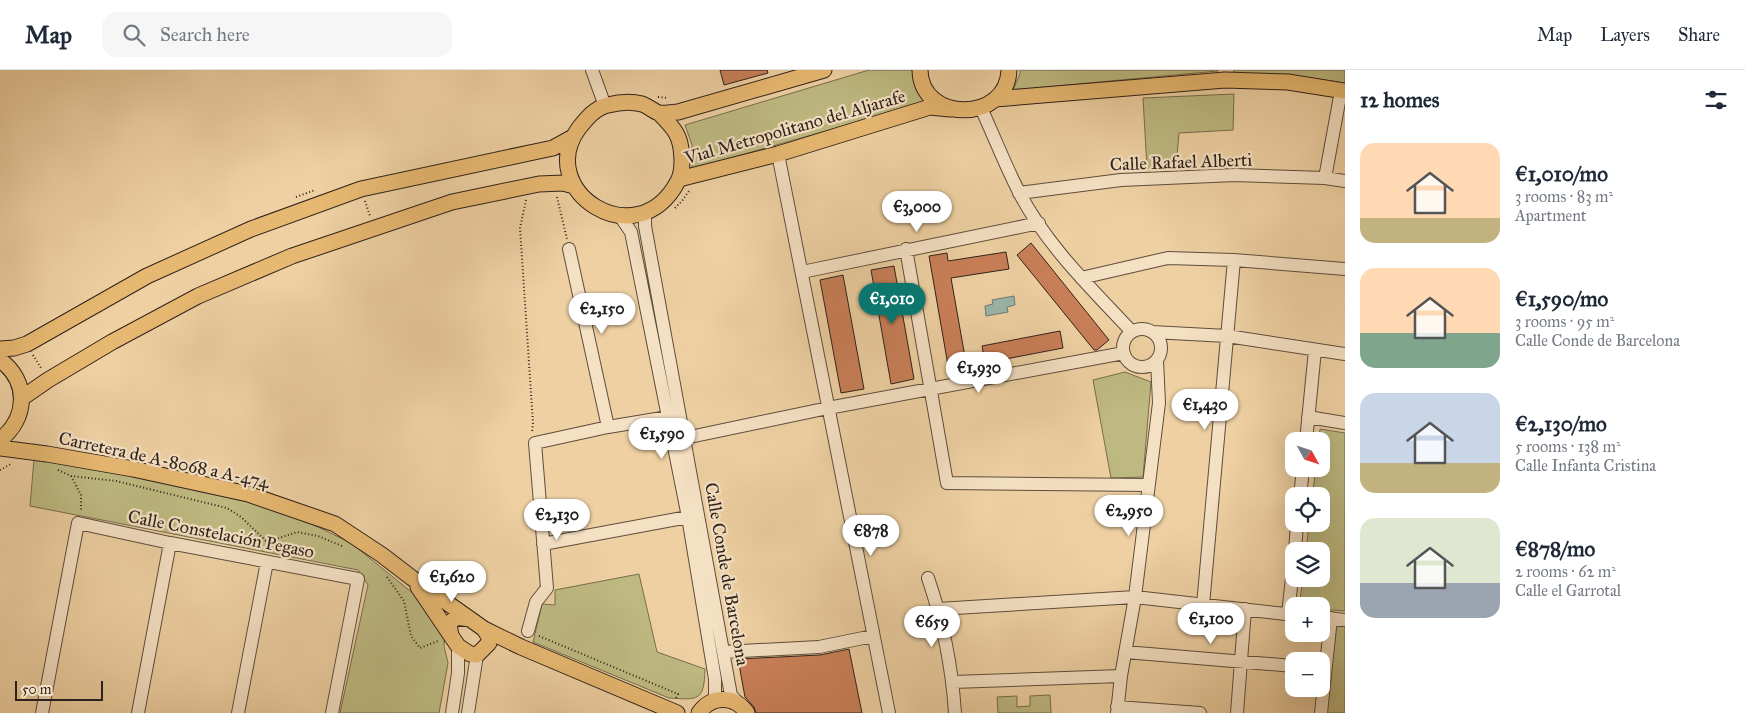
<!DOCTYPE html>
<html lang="en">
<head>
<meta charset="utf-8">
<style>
  body { margin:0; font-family:"IM FELL Great Primer",serif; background:#f6f6f7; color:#1f2937; height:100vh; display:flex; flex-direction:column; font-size:19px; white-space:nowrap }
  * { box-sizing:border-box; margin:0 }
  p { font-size:16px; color:#747a83 }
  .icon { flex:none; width:28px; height:28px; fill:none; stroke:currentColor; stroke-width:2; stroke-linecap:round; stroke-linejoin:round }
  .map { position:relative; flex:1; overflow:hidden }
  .panel { display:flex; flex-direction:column; background:#fff; width:400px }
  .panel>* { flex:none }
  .needle { width:32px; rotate:130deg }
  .buttons { position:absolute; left:1285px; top:362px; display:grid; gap:10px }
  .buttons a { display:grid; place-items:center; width:45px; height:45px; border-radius:10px; background:#fff; box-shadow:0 5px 20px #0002; font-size:25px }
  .scale { position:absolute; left:15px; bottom:12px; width:88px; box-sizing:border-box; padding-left:5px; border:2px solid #2e211b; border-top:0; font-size:14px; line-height:18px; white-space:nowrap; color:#2e211b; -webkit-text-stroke:4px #f4e0c3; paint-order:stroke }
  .price { position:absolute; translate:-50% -42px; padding:0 11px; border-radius:18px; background:#fff; color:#222; font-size:16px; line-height:32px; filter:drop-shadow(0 1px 2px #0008) }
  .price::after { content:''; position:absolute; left:50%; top:30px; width:15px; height:11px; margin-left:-8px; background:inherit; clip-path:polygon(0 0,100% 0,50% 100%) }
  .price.current { background:#0f766e; color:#fff }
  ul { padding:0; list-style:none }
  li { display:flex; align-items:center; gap:15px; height:125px; padding:0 15px }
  li span { display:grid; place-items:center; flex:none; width:140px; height:100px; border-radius:15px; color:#555 }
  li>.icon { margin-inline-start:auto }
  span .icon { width:60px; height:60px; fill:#fffc; stroke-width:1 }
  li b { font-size:21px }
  h2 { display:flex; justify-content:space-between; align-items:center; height:60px; padding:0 15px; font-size:21px }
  header { display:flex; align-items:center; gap:30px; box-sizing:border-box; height:70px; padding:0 25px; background:#fff; border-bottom:1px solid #e0e1e3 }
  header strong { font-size:24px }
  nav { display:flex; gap:28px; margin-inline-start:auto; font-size:18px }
  .search { width:350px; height:45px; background:#f6f6f7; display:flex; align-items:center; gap:12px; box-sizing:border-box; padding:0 18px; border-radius:15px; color:#747a83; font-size:19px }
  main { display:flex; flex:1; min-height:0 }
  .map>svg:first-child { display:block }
  .green { fill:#beb981; stroke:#766d4e }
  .water { fill:#9ab6ab; stroke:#6f7a71 }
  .building { fill:#c97f58; stroke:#2e211b }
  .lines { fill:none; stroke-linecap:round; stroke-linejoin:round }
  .minor-casing { stroke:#5e4d3d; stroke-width:14 }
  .major-casing { stroke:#2e211b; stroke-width:17 }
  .path { stroke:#2e211b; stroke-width:2; stroke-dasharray:1 2.5; stroke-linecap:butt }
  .minor { stroke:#f4e0c3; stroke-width:12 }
  .major { stroke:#e7b871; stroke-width:15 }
  .labels { text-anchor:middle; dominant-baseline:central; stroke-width:4.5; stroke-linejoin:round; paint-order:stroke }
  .street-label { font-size:18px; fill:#2e211b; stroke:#f4e0c3 }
</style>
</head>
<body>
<header>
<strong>Map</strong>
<div class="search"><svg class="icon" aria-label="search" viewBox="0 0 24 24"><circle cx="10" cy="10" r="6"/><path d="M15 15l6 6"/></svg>Search here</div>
<nav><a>Map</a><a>Layers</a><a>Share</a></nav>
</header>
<main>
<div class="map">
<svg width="1345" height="643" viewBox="0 0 1345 643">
  <rect width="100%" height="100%" fill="#eed0a2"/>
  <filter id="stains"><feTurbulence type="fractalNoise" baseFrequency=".004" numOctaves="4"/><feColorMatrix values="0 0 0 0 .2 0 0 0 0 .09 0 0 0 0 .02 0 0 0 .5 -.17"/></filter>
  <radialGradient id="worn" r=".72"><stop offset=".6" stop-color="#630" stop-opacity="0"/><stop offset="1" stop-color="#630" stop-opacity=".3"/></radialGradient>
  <path class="green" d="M 869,0 L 914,0 L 924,33 L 692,99 L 692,75 L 685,55 Z
    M 1020,0 L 1218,0 L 1218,1 L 1013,20 L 1020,4 Z
    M 1234,0 L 1345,0 L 1345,13 L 1289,5 L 1233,3 Z
    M 1234,24 L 1233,60 L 1179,63 L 1176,97 L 1147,98 L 1143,28 Z
    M 1125,302 L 1151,312 L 1143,407 L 1111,408 L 1093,310 Z
    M 1320,359 L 1345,363 L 1345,541 L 1321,539 L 1321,536 L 1299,536 L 1303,509 L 1321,509 L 1321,481 L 1306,481 L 1309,454 L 1321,454 L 1321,426 L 1312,426 L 1316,399 L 1321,399 L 1321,371 L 1319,371 Z
    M 34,389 L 204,419 L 287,442 L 351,473 L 446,550 L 444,576 L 448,593 L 439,643 L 340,643 L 368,515 L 358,500 L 30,436 Z
    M 639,504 L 657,582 L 705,599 C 704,631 699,630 669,628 L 533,572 L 542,534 L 555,535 L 555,520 Z
    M 1331,548 L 1345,550 L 1345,643 L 1321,643 Z
    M 1050,625 L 1051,643 L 998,643 L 997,627 L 1017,626 L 1017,637 L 1030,636 L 1030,626 Z"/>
  <path class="water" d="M 1014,226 L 1015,235 L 1007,237 L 1008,242 L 986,246 L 985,236 L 993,234 L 992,230 Z"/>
  <path class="building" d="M 720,0 L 767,0 L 768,3 L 724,15 Z
    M 1031,173 L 1109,270 L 1097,280 L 1094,280 L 1017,185 Z
    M 1006,182 L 1009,199 L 951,208 L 968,304 L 950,307 L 929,186 L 947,183 L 948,191 Z
    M 894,196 L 914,309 L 891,314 L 871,200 Z
    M 843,205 L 864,319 L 841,323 L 820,210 Z
    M 1060,261 L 1063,278 L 985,293 L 982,276 Z
    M 849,579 L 862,643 L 756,643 L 754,637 L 745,627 L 738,589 L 820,585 Z"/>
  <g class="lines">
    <g class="minor-casing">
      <path id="minor" d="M 592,0 L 605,36
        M 981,38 C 994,66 1005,95 1019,122 C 1046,175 1092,219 1132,262
        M 778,84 L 889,643
        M 1325,108 L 1341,21
        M 1019,123 L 1121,110 L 1235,105 L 1325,108 L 1345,111
        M 645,143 L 645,156 L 731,625 L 738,633
        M 620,146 L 631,162 L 688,447 L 715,609 L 715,630
        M 569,179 L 608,357
        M 906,179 L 947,413 L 1149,415
        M 802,202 L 1039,153
        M 1081,208 L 1168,188 L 1234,190 L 1345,199
        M1123 278a19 19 0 1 1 38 0a19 19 0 1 1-38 0Z
        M 1152,262 L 1227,266 L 1345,284
        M 1308,347 L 1345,353
        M 685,368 L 828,338 L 1124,283
        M 1306,371 L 1315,280
        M 1300,426 L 1303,399
        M 543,474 L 688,447
        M 1295,481 L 1297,454
        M 928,508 C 943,552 952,597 955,643
        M 1203,535 L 1234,190
        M 938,539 L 1135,527 L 1294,545
        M 1288,544 L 1294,490
        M 1321,547 L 1345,550
        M 528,561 L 536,532 L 547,518 L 535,373 L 608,357 L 668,347
        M 723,582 L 819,577 L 873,566
        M 1125,582 L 1294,596
        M 953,612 L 1121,606
        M 1117,637 L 1200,643
        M 42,643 L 78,453 L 170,473 L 358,509 L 332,643
        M 138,643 L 170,473
        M 238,643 L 267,492
        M 452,643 L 458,603 L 458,576
        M 468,643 L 477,585
        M 1117,643 L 1121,606 L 1135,527 L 1159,333 L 1157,290
        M 1237,643 L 1245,539
        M 1321,643 L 1331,548"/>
    </g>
    <g class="major-casing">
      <path id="major" d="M 920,0 C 921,53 1007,53 1009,0
        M 995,29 L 1225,10 L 1288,12 L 1345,21
        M 659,43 C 665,49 672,56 676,63 C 683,75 684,100 678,111 C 637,189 533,120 579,58 C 587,48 595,38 608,35 C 619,32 631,31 642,34 C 648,36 653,41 659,43 C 665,44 672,42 678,42 L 824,0
        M 679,109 L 778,84 L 930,37 L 950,39
        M 0,279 L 14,278 L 27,274 L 147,206 L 251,159 L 361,119 L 534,82 L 553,78 L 573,67
        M 0,290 C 29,311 28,348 0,370
        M 22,328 L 48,310 L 112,272 L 198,226 L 292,186 L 452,132 L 539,114 L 563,113 L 574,116
        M 0,378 L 47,384 L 133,399 L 248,424 L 335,454 L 382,485 L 412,508 L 470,549
        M 418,517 L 458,576 L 470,584 L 477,585 L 489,573 L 489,567 L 484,559
        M 451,566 L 449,554 L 456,547 L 470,549 L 484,559 L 521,577 L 677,643
        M 699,643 C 711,625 735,625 747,643"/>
    </g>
    <path class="path" d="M 658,27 L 668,28
      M 296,127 L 315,120
      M 557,127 L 567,169
      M 526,130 L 520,158 L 533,353 L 532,362
      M 365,131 L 370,146
      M 675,138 L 682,131 L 689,121
      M 33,285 L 41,298
      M 0,400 L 11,394
      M 58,400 L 71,406 L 116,411 L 227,438 L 241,447 L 267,472 L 297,462 L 318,466 L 342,476
      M 71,406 L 81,425 L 81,441
      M 387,507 L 404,531 L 411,566 L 420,578 L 438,571
      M 539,566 L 678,624 L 676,628"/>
    <use href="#minor" class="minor"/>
    <use href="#major" class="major"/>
  </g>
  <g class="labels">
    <g class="street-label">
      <text transform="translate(795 57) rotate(-16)">Vial Metropolitano del Aljarafe</text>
      <text transform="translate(1181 92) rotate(-2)">Calle Rafael Alberti</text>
      <text transform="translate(164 390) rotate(12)">Carretera de A-8068 a A-474</text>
      <text transform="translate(221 464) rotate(11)">Calle Constelación Pegaso</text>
      <text transform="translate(727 504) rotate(80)">Calle Conde de Barcelona</text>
    </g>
  </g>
  <rect width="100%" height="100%" filter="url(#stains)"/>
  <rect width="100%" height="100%" fill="url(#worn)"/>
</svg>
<div class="buttons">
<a><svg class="needle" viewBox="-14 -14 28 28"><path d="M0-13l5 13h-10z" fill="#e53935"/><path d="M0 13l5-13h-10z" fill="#747a83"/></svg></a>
<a><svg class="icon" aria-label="locate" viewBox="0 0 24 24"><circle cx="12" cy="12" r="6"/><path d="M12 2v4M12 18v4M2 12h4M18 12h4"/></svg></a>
<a><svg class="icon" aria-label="layers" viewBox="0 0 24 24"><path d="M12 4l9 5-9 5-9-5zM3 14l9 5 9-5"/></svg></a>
<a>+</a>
<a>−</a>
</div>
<div class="scale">50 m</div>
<b class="price" style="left:917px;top:163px">€3,000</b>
<b class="price current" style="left:892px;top:255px">€1,010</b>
<b class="price" style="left:602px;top:265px">€2,150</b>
<b class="price" style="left:979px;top:324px">€1,930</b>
<b class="price" style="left:1205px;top:361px">€1,430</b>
<b class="price" style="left:662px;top:390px">€1,590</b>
<b class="price" style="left:1129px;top:467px">€2,950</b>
<b class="price" style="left:557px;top:471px">€2,130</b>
<b class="price" style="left:871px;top:487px">€878</b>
<b class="price" style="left:452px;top:533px">€1,620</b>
<b class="price" style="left:1211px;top:575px">€1,100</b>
<b class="price" style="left:932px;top:578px">€659</b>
</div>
<section class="panel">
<h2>12 homes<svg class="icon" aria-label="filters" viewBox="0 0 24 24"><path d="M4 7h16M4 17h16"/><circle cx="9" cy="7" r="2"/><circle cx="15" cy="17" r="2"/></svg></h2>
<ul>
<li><span style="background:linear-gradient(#ffd9b3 75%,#c2b280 0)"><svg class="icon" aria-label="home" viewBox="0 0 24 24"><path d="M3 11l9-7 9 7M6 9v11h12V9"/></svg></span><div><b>€1,010/mo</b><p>3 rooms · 83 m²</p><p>Apartment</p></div></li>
<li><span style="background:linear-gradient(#ffd9b3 65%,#7fa58c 0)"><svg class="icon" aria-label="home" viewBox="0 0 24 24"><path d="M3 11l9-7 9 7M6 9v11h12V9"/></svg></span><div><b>€1,590/mo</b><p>3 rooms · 95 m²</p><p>Calle Conde de Barcelona</p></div></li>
<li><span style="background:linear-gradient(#c9d6e8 70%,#c2b280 0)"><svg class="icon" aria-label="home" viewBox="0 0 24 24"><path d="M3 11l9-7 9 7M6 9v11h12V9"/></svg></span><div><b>€2,130/mo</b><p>5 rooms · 138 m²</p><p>Calle Infanta Cristina</p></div></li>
<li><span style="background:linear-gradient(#dfe7d0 65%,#9aa5b1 0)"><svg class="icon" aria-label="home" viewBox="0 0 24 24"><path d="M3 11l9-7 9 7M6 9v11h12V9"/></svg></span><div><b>€878/mo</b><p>2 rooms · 62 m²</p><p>Calle el Garrotal</p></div></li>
</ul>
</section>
</main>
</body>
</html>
